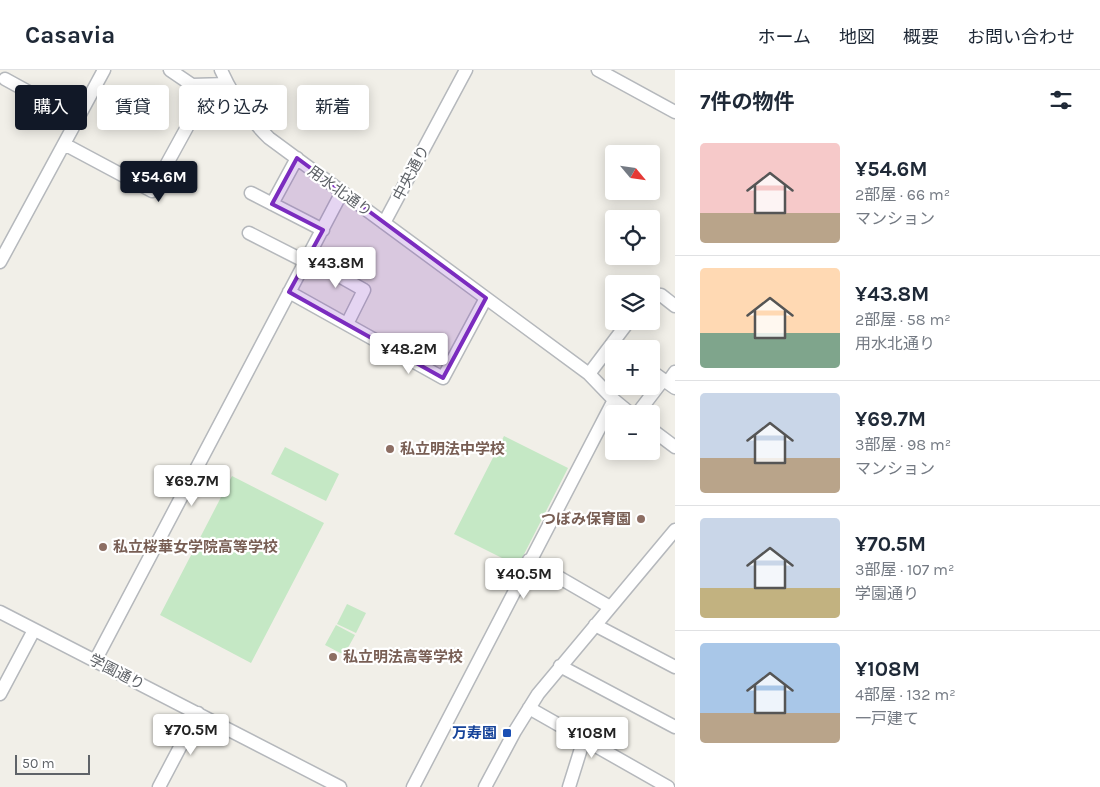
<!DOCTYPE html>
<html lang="ja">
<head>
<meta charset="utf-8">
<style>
  body { margin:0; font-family:Karla,"Noto Sans JP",sans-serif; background:#f6f6f7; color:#1f2937; height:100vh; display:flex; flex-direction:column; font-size:19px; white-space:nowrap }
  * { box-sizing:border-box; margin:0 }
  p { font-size:16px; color:#747a83 }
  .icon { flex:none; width:28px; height:28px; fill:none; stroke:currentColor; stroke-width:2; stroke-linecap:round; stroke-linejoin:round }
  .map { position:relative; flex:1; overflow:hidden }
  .side { display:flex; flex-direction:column; background:#fff; width:425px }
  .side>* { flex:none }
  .banner { position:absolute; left:15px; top:15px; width:475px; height:45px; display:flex; gap:10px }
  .needle { width:32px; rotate:119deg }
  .tools { position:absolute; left:605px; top:75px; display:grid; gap:10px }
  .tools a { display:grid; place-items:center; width:55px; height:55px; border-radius:5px; background:#fff; box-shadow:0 2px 12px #0003; font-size:25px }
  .scale { position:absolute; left:15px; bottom:12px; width:75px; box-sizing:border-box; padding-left:5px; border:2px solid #5f6368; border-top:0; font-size:14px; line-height:18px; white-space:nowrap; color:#5f6368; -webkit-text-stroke:4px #fff; paint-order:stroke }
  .price { position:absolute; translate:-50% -42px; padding:0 11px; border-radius:5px; background:#fff; color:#222; font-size:16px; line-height:32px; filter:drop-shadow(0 1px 2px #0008) }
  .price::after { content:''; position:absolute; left:50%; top:30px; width:15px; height:11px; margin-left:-8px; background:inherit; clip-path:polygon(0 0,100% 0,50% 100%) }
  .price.selected { background:#111827; color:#fff }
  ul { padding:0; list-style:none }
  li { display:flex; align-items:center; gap:15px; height:125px; padding:0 25px }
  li+li { border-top:1px solid #e0e1e3 }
  li span { display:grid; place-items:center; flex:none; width:140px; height:100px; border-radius:5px; color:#555 }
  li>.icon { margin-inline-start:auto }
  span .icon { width:60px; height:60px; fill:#fffc; stroke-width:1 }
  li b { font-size:21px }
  h2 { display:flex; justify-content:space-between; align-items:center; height:60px; padding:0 25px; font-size:21px }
  .chip { padding:0 18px; border-radius:5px; background:#fff; box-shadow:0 2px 12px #0003; font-size:18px; line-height:45px }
  .chip.selected { background:#111827; color:#fff }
  header { display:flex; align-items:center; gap:30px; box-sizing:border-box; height:70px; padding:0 25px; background:#fff; border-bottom:1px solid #e0e1e3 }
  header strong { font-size:24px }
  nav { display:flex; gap:28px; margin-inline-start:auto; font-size:18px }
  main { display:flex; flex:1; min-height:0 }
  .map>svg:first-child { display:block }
  .green { fill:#c5e8c5 }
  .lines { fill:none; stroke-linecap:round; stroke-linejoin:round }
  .minor-casing { stroke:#b5b8bc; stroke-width:15 }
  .minor { stroke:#fff; stroke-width:12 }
  .marked { fill:#7b2cbf; fill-opacity:0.2; stroke:#7b2cbf; stroke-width:4; stroke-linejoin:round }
  .education-dot { fill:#8d6e63; stroke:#fff; stroke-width:2 }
  .transit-dot { fill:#1a4fb4; stroke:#fff; stroke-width:2 }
  .labels { text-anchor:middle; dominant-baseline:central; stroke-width:4.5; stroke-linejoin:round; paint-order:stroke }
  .street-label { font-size:15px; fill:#5f6368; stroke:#fff }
  .education-label { font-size:15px; font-weight:bold; fill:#785e54; stroke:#fff; text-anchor:start }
  .transit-label { font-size:15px; font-weight:bold; fill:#164399; stroke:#fff; text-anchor:end }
</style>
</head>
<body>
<header>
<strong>Casavia</strong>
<nav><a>ホーム</a><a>地図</a><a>概要</a><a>お問い合わせ</a></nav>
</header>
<main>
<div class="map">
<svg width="675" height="717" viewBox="0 0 675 717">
  <rect width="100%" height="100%" fill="#f1efe8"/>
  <path class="green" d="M 504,366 L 568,398 L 518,496 L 454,464 Z
    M 285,377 L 339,404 L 326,431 L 271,404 Z
    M 232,406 L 324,453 L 251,593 L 160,545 Z
    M 347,534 L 366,543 L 356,563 L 337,554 Z
    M 336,555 L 355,565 L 344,585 L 325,575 Z"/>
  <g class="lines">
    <g class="minor-casing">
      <path id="minor" d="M 170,0 L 192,15 L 203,28 L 229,48 L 245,42
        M 221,0 C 232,26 249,48 269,68 L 589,304 L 614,330 L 631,344
        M 598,0 L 675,42
        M 5,9 L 78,49
        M 192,15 L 227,14
        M 64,74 L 152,121 L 203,28
        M 251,123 L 323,160
        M 272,134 L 297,88
        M 384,153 L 466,0
        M 249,163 L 306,192
        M 309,189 L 364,220 L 347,254
        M 0,192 L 104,0
        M 289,222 L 443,308 L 486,228
        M 651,224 L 661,225 L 675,236
        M 651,301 L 675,318
        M 589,304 L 629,251
        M 668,312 L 675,302
        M 637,344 L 663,310
        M 651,359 L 675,377
        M 529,490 L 610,537
        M 0,542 L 340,717
        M 595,555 L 675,597
        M 95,591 L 342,122
        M 560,596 L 675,657
        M 0,624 L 34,560
        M 529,638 L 668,717
        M 159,717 L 198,643
        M 413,717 L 614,330
        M 485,717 L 515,661 L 538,624 L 675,460
        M 569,717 L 584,669"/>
    </g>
    <use href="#minor" class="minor"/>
  </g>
  <path class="marked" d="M 297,88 L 486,228 L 443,308 L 289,222 L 323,160 L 272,134 Z"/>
  <g class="education-dot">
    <circle cx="390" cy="379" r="5"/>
    <circle cx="641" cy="449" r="5"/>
    <circle cx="103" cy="477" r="5"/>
    <circle cx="333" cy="587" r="5"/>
  </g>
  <rect class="transit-dot" x="502" y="658" width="10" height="10" rx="2.5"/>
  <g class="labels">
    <g class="street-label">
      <text transform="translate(411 103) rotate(-62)">中央通り</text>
      <text transform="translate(340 121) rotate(36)">用水北通り</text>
      <text transform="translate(117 602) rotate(27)">学園通り</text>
    </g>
    <g class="education-label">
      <text x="400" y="379">私立明法中学校</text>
      <text x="631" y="449" text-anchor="end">つぼみ保育園</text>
      <text x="113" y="477">私立桜華女学院高等学校</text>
      <text x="343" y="587">私立明法高等学校</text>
    </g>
    <g class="transit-label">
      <text x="497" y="663">万寿園</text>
    </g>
  </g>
</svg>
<div class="tools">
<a><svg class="needle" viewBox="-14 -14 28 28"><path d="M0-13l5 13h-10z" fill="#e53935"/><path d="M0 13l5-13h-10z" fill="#747a83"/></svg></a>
<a><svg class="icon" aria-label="locate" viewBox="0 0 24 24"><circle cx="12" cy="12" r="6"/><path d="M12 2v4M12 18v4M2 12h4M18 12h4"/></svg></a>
<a><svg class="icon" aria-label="layers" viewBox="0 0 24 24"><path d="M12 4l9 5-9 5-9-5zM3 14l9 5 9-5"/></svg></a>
<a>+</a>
<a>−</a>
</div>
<div class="scale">50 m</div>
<b class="price selected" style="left:159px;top:133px">¥54.6M</b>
<b class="price" style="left:336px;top:219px">¥43.8M</b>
<b class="price" style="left:409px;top:305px">¥48.2M</b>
<b class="price" style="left:192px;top:437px">¥69.7M</b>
<b class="price" style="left:524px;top:530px">¥40.5M</b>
<b class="price" style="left:191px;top:686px">¥70.5M</b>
<b class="price" style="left:592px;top:689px">¥108M</b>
<div class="banner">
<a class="chip selected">購入</a>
<a class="chip">賃貸</a>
<a class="chip">絞り込み</a>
<a class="chip">新着</a>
</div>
</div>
<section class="side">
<h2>7件の物件<svg class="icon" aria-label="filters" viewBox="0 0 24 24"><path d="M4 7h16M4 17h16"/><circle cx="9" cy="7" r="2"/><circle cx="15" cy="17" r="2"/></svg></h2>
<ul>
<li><span style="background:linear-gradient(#f6c9c9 70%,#b9a48a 0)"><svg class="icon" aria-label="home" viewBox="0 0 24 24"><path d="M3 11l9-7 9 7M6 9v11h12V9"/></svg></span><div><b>¥54.6M</b><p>2部屋 · 66 m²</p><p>マンション</p></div></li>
<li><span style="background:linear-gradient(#ffd9b3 65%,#7fa58c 0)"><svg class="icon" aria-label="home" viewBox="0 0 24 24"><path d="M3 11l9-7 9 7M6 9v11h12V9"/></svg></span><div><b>¥43.8M</b><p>2部屋 · 58 m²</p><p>用水北通り</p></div></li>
<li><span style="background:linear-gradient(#c9d6e8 65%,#b9a48a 0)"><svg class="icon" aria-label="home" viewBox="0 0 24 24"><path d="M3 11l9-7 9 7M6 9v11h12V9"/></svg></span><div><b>¥69.7M</b><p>3部屋 · 98 m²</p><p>マンション</p></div></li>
<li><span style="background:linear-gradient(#c9d6e8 70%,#c2b280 0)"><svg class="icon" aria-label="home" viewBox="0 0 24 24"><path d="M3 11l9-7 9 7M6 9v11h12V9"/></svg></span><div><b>¥70.5M</b><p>3部屋 · 107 m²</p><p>学園通り</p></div></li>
<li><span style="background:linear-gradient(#a9c7e8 70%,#b9a48a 0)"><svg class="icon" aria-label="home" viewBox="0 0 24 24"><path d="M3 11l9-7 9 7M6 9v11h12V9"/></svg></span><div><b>¥108M</b><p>4部屋 · 132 m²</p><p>一戸建て</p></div></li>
</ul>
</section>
</main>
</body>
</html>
